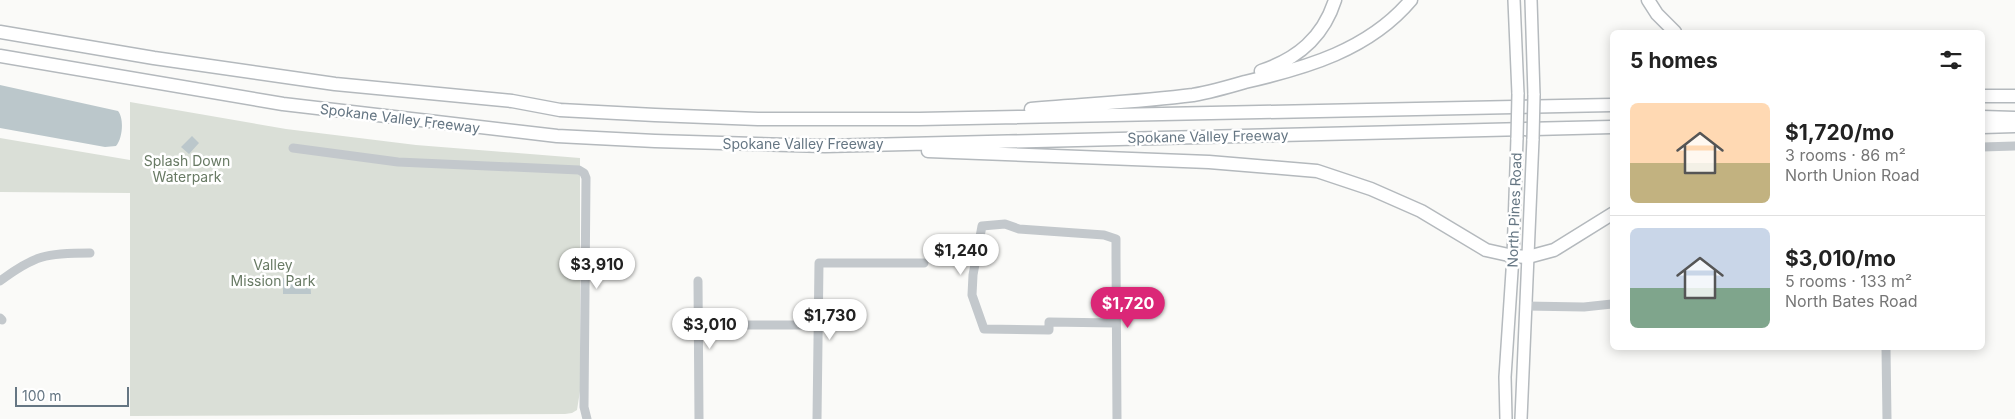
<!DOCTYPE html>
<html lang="en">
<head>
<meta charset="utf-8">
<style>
  body { margin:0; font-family:Inter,sans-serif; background:#f6f6f6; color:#222; height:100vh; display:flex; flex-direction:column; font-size:19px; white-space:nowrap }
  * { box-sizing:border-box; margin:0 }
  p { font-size:16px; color:#767676 }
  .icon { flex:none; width:28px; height:28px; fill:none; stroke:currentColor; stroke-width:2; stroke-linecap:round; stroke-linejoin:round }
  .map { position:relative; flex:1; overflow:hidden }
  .sheet { position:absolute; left:1610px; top:30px; width:375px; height:320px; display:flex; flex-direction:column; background:#fff; border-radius:8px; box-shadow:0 2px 12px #0003 }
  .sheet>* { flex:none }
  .scale { position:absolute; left:15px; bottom:12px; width:114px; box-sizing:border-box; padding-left:5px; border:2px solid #657683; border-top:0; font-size:14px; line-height:18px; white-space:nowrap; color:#657683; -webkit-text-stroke:4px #fff; paint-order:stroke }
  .price { position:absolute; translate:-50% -42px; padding:0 11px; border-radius:18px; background:#fff; color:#222; font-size:16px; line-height:32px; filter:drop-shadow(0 1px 2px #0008) }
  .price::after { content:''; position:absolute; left:50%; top:30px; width:15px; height:11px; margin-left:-8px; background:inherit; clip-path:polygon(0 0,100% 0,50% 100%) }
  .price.selected { background:#db2777; color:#fff }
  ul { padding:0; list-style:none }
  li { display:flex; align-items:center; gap:15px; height:125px; padding:0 20px }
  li+li { border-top:1px solid #e0e0e0 }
  li span { display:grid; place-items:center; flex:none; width:140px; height:100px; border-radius:8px; color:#555 }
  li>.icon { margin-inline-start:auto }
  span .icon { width:60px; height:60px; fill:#fffc; stroke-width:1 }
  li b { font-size:21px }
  h2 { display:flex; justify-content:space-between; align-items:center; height:60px; padding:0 20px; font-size:21px }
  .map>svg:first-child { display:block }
  .green { fill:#dadfd7 }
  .water { fill:#bbc7cb }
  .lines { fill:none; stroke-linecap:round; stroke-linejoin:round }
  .major-casing { stroke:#b5babe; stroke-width:14 }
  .highway-casing { stroke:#b4b9bd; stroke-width:15 }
  .minor { stroke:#c3c8cc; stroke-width:9 }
  .major { stroke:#fff; stroke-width:11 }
  .highway { stroke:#fff; stroke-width:12 }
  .major-bridge-casing { stroke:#b5babe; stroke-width:14; stroke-linecap:butt }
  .major-bridge { stroke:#fff; stroke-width:11 }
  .labels { text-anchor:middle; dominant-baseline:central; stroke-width:5; stroke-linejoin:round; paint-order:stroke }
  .street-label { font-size:14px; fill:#657683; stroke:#fff }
  .park-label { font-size:14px; fill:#687a64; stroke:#fff }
</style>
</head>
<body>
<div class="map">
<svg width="2015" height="419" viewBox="0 0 2015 419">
  <rect width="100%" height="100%" fill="#fafaf8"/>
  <path class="green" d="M 130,102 L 286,129 L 416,145 L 580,158 L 580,391 L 577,410 L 572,413 L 565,414 L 130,416 L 130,193 L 0,192 L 0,138 L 130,160 Z"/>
  <path class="water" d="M 0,85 L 118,111 C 124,118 123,138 116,146 L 105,147 L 0,128 Z
    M 192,136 L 199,143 L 189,154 L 181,147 Z
    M 283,278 L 310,278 L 311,294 L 283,294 Z"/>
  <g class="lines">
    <g class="major-casing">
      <path id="major" d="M 1514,0 L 1518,94
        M 1531,0 L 1534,95
        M 1506,419 L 1505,377 L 1513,256 L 1517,138
        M 1521,419 L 1533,139"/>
    </g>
    <g class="highway-casing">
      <path id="highway" d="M 1648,0 L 1657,14 L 1675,32
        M 0,32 L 154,58 L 335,84 L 512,101 L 560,110 L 655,115 L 758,119 L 919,119 L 1612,105
        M 0,56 L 283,104 L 557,136 L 655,141 L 825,146 L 1612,127
        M 1261,71 C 1297,59 1323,38 1335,0
        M 1982,96 L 2015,96
        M 1031,109 C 1085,104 1139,102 1193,95 C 1210,92 1228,87 1245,82 C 1306,68 1369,50 1411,0
        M 1982,117 L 2015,118
        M 1982,127 L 2015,126
        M 928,151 L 1209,162 L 1317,171 L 1371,189 L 1421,211 L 1486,250 L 1513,256 L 1528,257 L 1554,250 L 1612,214"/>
    </g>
    <path class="minor" d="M 1982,147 L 2015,146
      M 293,148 L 398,162 L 579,170 L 584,173 L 586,178 L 584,407 L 587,419
      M 0,281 C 35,255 46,253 90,253
      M 698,281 L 699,419
      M 1525,306 L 1584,307 L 1612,304
      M 0,318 L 2,320
      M 1116,323 L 1049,322 L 1049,330 L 984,329 L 972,295 L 973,275 L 982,226 L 1005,224 L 1019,229 L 1104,235 L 1116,239 L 1116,256 L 1117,419
      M 698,325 L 818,325
      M 1886,348 L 1887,419
      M 817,419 L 819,263 L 924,263"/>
    <use href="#major" class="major"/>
    <use href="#highway" class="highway"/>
    <g class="major-bridge-casing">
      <path id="major-bridge" d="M 1517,138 L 1518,94
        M 1533,139 L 1534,95"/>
    </g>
    <use href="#major-bridge" class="major-bridge"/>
  </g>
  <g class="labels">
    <g class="street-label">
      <text transform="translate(400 118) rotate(7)">Spokane Valley Freeway</text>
      <text transform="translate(1208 136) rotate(-1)">Spokane Valley Freeway</text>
      <text x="803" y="143">Spokane Valley Freeway</text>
      <text transform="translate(1514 210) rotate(-88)">North Pines Road</text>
    </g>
    <g class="park-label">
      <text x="187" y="160">Splash Down<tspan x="187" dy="16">Waterpark</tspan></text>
      <text x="273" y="264">Valley<tspan x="273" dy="16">Mission Park</tspan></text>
    </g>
  </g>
</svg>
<div class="scale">100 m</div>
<b class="price" style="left:961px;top:276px">$1,240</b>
<b class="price" style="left:597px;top:290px">$3,910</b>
<b class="price selected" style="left:1128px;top:329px">$1,720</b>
<b class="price" style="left:830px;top:341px">$1,730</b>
<b class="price" style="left:710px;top:350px">$3,010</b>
<section class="sheet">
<h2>5 homes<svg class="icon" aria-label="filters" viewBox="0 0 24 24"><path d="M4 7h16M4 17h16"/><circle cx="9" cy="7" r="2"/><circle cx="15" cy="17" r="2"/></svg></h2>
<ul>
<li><span style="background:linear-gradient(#ffd9b3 60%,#c2b280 0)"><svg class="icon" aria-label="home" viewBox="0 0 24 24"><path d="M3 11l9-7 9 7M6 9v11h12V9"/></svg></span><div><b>$1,720/mo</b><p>3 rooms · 86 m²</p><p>North Union Road</p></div></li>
<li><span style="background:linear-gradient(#c9d6e8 60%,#7fa58c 0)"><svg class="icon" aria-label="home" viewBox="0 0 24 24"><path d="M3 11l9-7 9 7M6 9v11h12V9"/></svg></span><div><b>$3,010/mo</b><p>5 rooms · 133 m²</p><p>North Bates Road</p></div></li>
</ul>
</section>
</div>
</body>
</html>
